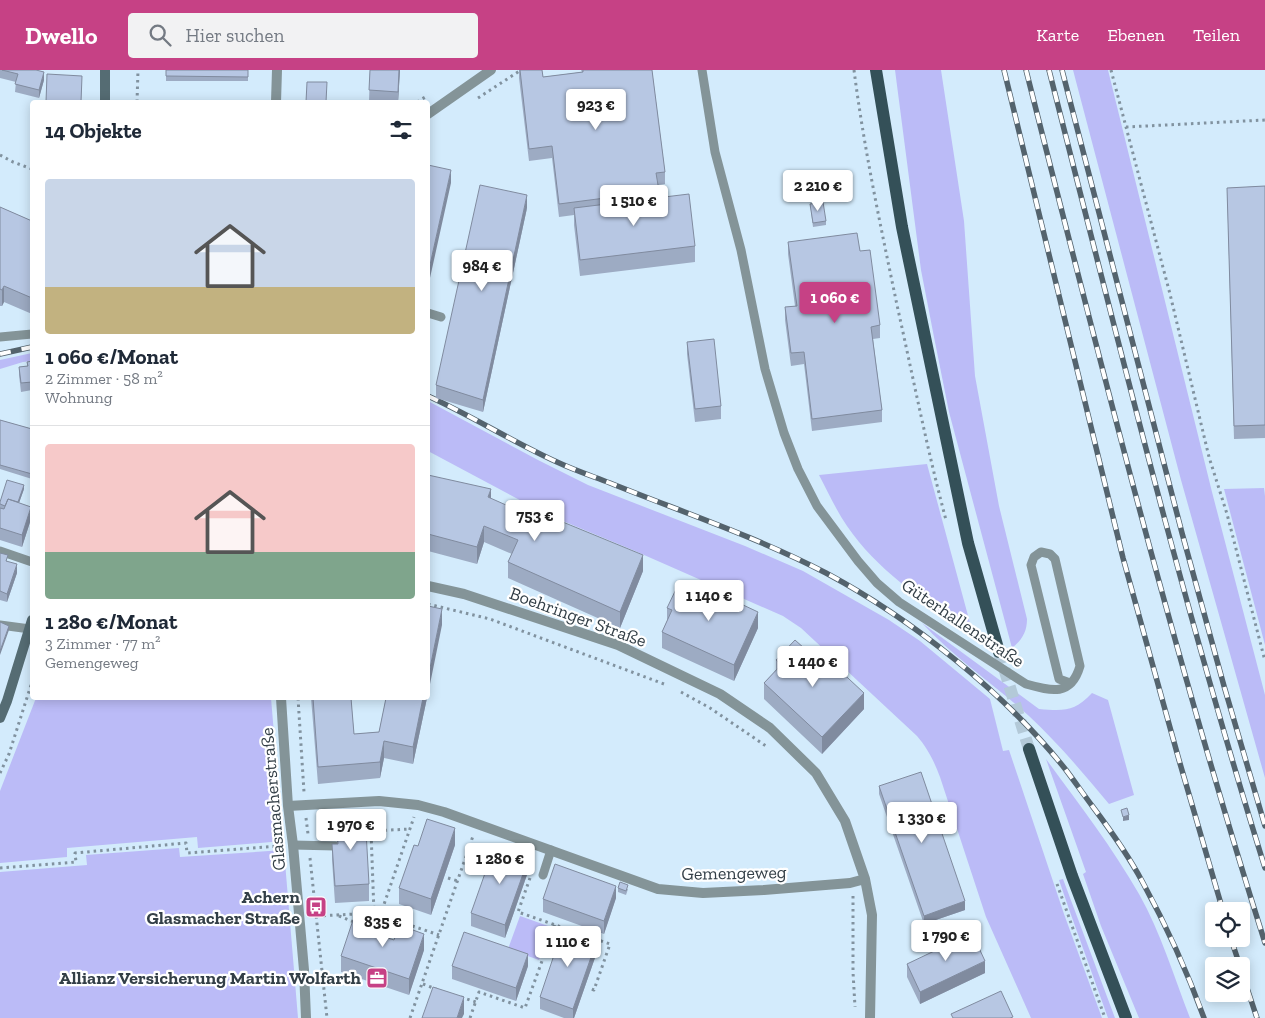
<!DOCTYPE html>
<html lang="de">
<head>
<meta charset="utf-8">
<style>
  body { margin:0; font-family:"Zilla Slab",serif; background:#f2f2f3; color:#1f2937; height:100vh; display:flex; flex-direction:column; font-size:19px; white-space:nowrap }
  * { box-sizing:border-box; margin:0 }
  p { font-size:16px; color:#747a83 }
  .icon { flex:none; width:28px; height:28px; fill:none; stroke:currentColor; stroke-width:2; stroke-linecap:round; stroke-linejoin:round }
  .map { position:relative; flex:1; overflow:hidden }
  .side { position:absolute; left:30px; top:30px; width:400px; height:600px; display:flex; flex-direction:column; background:#fff; border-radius:5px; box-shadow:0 2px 12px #0003 }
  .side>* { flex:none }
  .tools { position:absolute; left:1205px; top:832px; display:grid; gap:10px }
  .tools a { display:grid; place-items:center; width:45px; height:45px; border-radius:5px; background:#fff; box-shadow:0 2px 12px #0003; font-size:25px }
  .price { position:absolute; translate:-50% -42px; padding:0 11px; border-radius:5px; background:#fff; color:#222; font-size:16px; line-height:32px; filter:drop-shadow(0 1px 2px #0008) }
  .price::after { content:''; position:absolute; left:50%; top:30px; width:15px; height:11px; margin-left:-8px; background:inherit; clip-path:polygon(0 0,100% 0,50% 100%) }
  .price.active { background:#c64185; color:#fff }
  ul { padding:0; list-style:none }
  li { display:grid; align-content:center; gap:10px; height:265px; padding:0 15px }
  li+li { border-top:1px solid #e0e1e3 }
  li span { display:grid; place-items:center; height:155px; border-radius:5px; color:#555 }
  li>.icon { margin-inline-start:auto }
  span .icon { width:90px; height:90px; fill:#fffc; stroke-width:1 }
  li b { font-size:21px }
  h2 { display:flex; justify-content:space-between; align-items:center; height:60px; padding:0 15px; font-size:21px }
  header { display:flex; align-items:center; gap:30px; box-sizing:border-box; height:70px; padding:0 25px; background:#c64185; color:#fff }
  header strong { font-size:24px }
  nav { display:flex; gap:28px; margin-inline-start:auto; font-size:18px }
  .search { width:350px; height:45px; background:#f2f2f3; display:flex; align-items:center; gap:12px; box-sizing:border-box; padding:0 18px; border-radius:5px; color:#747a83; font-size:19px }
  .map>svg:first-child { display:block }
  .green { fill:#bbbbf7 }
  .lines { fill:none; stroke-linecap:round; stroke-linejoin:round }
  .primary-tunnel { stroke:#b3c9d8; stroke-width:12; stroke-dasharray:12 6; stroke-linecap:butt }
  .path { stroke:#81929f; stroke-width:3; stroke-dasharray:2.5 4; stroke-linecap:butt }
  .lane { stroke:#849498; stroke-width:9 }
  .street { stroke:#849498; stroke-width:10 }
  .secondary { stroke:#556c73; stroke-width:10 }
  .primary { stroke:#345058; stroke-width:12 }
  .rail-casing { stroke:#54636d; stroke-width:5.5 }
  .rail { stroke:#fff; stroke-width:4; stroke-dasharray:11; stroke-linecap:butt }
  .wall { fill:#9dabc3 }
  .shaded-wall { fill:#808b9f }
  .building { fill:#b7c7e3; stroke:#808b9f }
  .labels { text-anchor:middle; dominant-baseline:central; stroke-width:4.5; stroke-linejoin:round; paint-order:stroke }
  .street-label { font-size:18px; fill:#333f47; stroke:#fff }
  .poi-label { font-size:18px; font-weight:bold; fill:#333f47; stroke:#fff; text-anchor:end }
</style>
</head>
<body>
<header>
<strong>Dwello</strong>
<div class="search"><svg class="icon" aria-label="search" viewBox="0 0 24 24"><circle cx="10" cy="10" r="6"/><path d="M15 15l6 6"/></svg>Hier suchen</div>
<nav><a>Karte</a><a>Ebenen</a><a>Teilen</a></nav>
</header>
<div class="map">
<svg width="1265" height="948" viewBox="0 0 1265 948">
  <rect width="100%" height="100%" fill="#d3ebfc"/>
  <path class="green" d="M 895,0 L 941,0 L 964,151 L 975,306 L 999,436 L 1027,549 C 1027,562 1022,570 1012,578 L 949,342 L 934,267 L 921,200 Z
    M 1073,0 L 1108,0 L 1212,422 L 1265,625 L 1265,708 L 1181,410 Z
    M 32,283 L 32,291 L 23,292 L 0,299 L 0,290 Z
    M 428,331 L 538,390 L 588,415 L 745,476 L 803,501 L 889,550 L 920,571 L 990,629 L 1003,681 L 1009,680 L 1064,844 L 1102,948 L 1031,948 L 986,847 L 940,707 C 934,691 928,679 917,666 L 801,558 L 783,546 L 635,481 L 546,444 L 428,381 Z
    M 927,394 L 970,553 L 964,558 C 920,528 877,500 847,456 C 836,440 828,422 819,405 Z
    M 1264,418 L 1265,426 L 1265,575 L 1224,419 Z
    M 922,553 L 1039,639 C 1064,641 1074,642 1092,623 L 1108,630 L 1134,725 L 1109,734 C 1084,704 1058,673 1029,646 C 994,614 954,588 922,553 Z
    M 36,628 L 271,628 L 283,771 L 198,778 L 197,767 L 67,778 L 67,787 L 0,793 L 0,721 Z
    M 1046,689 C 1079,734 1112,777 1139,824 C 1161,863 1174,907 1190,948 L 1139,948 L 1101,856 L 1083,804 L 1086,802 Z
    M 179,778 L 180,787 L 284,780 L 298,948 L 0,948 L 0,802 L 87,795 L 86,785 Z
    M 1063,809 L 1115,948 L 1108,948 L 1070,842 L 1059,810 Z
    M 520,846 L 551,857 L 539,890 L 508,879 Z"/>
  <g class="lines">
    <path class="primary-tunnel" d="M 999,582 L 1029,679"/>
    <path class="path" d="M 854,0 C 864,79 881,158 897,235 C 913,307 927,379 946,450
      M 1111,0 L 1170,224 L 1209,387 L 1227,444 L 1265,591
      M 478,28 L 521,0
      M 137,32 L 138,0
      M 417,32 L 427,26
      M 1126,57 L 1265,50
      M 0,85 L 13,92 L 32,99
      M 428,534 L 490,549 L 664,614
      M 681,622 L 710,638 L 766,676
      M 298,628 L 304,722
      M 0,703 L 9,684 L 32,612
      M 306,748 L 308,764
      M 310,788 L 327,948
      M 0,798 L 76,792 L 75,783 L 186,773 L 187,783 L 280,776
      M 448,808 L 458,811
      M 530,808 L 518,842 L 610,874 L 594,920 L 589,918
      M 1057,814 L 1105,948
      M 853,826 L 853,902 L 855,937
      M 317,846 L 374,843 L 439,865
      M 339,846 L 354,852
      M 380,846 L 414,747
      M 369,857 L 374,843 L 371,761 L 410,759
      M 384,863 L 397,867
      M 423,914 L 436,919
      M 461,927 L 476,932
      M 410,948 L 473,766
      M 470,948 L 479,922 L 525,938 L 555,855"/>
    <path class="lane" d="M 702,0 L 715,82 L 741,180 L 765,299 L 784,363 L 798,399 L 817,436 L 858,491 L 877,513 L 899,532 L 1026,614 C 1051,621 1071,627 1080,596 L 1055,489 L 1050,484 L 1041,482 L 1034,487 L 1031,495 L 1059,609 L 1070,613
      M 428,243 L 441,247
      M 0,267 L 32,264
      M 0,481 L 32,492
      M 0,555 L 30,559
      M 293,775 L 335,776
      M 543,805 L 551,780"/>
    <path class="street" d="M 276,32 L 277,0
      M 428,44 L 491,0
      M 428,516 L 464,524 L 618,575 L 720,624 L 770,658 L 816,703 L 845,751 L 865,809 L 872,845 L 870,948
      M 281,628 L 288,736 L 293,775 L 304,900 L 306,948
      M 288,736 L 379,731 L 418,735 L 444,742 L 658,819 L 703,823 L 764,820 L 850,813 L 865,809"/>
    <path class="secondary" d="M 105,32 L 105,0
      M 0,648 L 7,631 L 32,550"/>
    <path class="primary" d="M 876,0 L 902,157 L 968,473 L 999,582
      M 1029,679 L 1072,806 L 1126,948"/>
    <g class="rail-casing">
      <path id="rail" d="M 1004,0 L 1123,488 L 1179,690 L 1223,841
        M 1026,0 C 1100,292 1174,585 1265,873
        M 1049,0 C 1117,267 1183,535 1265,798
        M 1062,0 L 1182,463 L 1224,616 L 1265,756
        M 0,284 L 32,277
        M 428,326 C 472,346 513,372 557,392 C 574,400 592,406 610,413 C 682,442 757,467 826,503 C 912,549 1005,623 1066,700 C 1075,712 1084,725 1093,737 C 1111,761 1128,785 1142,811 C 1166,855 1187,901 1204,948
        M 1231,869 L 1240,896
        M 1241,900 L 1257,948"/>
    </g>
    <use href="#rail" class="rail"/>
  </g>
  <path class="wall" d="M 0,0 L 36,0 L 44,10 L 39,28 L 15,22 L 16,12 L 0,8 Z
    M 166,0 L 248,0 L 248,11 L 166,11 Z
    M 368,0 L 400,0 L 398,32 L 369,32 L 370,0 Z
    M 519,0 L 542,0 L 543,7 L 582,2 L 581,0 L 652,0 L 665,102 L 665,114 L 658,115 L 659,128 L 695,176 L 695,192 L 580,206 L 574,155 L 574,145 L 559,147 L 552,88 L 529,91 L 519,8 Z
    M 1265,116 L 1265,368 L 1234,369 L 1227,118 Z
    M 810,134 L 826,151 L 826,155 L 813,157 Z
    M 0,137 L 32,151 L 32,244 L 4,232 L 2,236 L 0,236 Z
    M 527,138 L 483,342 L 436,328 L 436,315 Z
    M 788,172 L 860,181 L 880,255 L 880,268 L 873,269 L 882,340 L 882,352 L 812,361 L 804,294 L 791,296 L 785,250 L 785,237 L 795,236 L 788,184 Z
    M 687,272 L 721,336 L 721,349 L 695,352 L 687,284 Z
    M 32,291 L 32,320 L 21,322 L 19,305 L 19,297 L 27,296 L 27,292 Z
    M 0,350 L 32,359 L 32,409 L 0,399 Z
    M 428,405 L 491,429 L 643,501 L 620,558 L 508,508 L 508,492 L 512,484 L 484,472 L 477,494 L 428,481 Z
    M 24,419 L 19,433 L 31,449 L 22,477 L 0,470 L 0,432 Z
    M 0,483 L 17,503 L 7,532 L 0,530 Z
    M 702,524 L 758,558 L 734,611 L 662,578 L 662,562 L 667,551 L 667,538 Z
    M 776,590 L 864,639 L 822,684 L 764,629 L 764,613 L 776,600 Z
    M 311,628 L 351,628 L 354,664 L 379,662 L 386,628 L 427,628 L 413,694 L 384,688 L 380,708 L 318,714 Z
    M 879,716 L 965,840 L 924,854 L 879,724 Z
    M 336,745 L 369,814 L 369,831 L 335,833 L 332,790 L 332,774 L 337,774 Z
    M 455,775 L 431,845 L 399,834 L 399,818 L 418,776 Z
    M 529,799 L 505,868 L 471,856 L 471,843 Z
    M 618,818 L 628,819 L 626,825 L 618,822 Z
    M 616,828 L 604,864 L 543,842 L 543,829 Z
    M 424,880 L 409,925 L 341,902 L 341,886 Z
    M 597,882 L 574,948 L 564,948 L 540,939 L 540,927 Z
    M 907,894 L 985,903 L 920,934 L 907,907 Z
    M 452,896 L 528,896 L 516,931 L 452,909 Z"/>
  <path class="shaded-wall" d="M 399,0 L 400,0 L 398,32 L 398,22 Z
    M 44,2 L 44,10 L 39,28 L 39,20 Z
    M 451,100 L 451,113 L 428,217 L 428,204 Z
    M 527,125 L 527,138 L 483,342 L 483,330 Z
    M 4,216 L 4,232 L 2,236 L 2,220 Z
    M 24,415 L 24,419 L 15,444 L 15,440 Z
    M 491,419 L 491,435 L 488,427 Z
    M 31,437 L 31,449 L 22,477 L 22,465 Z
    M 484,456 L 484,472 L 477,494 L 477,477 Z
    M 643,485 L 643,501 L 620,558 L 620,542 Z
    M 17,494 L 17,503 L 7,532 L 7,524 Z
    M 442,539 L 442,555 L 428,624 L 428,608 Z
    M 758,542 L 758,558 L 734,611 L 734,595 Z
    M 9,556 L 9,560 L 0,585 L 0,581 Z
    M 864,623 L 864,639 L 822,684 L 822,667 Z
    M 423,628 L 427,628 L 413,694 L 413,677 Z
    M 384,671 L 384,688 L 380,708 L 380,692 Z
    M 1129,745 L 1129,750 L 1123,751 L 1123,747 Z
    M 455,758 L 455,775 L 431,845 L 431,829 Z
    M 529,787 L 529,799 L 505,868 L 505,855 Z
    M 616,816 L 616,828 L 604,864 L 604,851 Z
    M 965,831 L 965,840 L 924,854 L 924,846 Z
    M 424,864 L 424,880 L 409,925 L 409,909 Z
    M 597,870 L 597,882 L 574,948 L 573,948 L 573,939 Z
    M 528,884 L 528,896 L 516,931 L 516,918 Z
    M 985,891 L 985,903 L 920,934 L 920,922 Z
    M 464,927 L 464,944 L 462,948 L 457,948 Z"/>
  <path class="building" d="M 2,0 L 36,0 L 44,2 L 39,20 L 15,14 L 18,4 Z
    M 166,0 L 248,0 L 248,7 L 166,6 Z
    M 370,0 L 399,0 L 398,22 L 369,20 Z
    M 520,0 L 542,0 L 543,7 L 583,2 L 583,0 L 652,0 L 665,102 L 656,103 L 659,121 L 559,134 L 552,76 L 529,79 Z
    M 47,4 L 82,6 L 81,32 L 46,32 Z
    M 307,12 L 327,12 L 326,32 L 306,32 Z
    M 428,95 L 451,100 L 428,204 Z
    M 480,115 L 527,125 L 483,330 L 436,315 Z
    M 1265,116 L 1265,355 L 1234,356 L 1227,118 Z
    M 689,124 L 695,176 L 580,190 L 574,138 Z
    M 823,132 L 826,151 L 813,153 L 810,134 Z
    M 0,137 L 32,151 L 32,176 L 31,179 L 32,180 L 32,228 L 4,216 L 2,220 L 0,219 Z
    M 857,163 L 860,181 L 870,180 L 880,255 L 871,257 L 882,340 L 812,349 L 804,282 L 791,283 L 785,237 L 797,236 L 788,172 Z
    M 714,269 L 721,336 L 695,339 L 687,272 Z
    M 32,291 L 32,312 L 21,313 L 19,297 L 28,296 L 27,292 Z
    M 0,350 L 32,359 L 32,404 L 0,395 Z
    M 428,405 L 491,419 L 488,427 L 533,447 L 536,441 L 643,485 L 620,542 L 508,492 L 518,470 L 484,456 L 477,477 L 428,464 Z
    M 7,410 L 24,415 L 18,432 L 8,429 L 5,436 L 0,434 L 0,432 Z
    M 8,429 L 31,437 L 22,465 L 0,458 L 0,438 L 4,439 Z
    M 0,483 L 8,485 L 6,491 L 17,494 L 7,524 L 0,521 Z
    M 679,513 L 702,524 L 705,517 L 758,542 L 734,595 L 662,562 L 672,540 L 667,538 Z
    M 428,536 L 442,539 L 428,608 Z
    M 0,552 L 9,556 L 0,581 Z
    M 795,570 L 814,587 L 819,581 L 864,623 L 822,667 L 764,613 L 781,595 L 776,590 Z
    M 313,628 L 351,628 L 354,664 L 379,662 L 386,628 L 423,628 L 413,677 L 384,671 L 380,692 L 318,697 Z
    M 921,702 L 965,831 L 924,846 L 879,716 Z
    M 1127,738 L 1129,745 L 1123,747 L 1121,740 Z
    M 365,743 L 369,814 L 335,816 L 332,774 L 338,774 L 336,745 Z
    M 427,749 L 455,758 L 431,829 L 399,818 L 414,775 L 418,776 Z
    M 495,775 L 529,787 L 505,855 L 471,843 Z
    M 555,794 L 616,816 L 604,851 L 543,829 Z
    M 620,812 L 628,815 L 626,821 L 618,818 Z
    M 353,850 L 386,861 L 385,867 L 394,870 L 399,855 L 424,864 L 409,909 L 341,886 Z
    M 563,858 L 597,870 L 573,939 L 540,927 Z
    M 464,862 L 528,884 L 516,918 L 452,896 Z
    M 972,863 L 985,891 L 920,922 L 907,894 Z
    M 433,917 L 464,927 L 457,948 L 422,948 Z
    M 1001,921 L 1013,947 L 1010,948 L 953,948 L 951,944 Z"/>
  <defs>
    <g id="bus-square" transform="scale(1.125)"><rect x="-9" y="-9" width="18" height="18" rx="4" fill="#c64185" stroke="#fff"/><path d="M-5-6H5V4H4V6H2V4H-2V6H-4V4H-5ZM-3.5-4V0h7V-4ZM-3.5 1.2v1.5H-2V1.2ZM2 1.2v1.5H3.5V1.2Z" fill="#fff"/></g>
    <g id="office-square" transform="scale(1.125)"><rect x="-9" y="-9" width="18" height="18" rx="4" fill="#c64185" stroke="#fff"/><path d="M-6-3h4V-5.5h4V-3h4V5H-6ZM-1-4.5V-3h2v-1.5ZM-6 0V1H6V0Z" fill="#fff"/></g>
  </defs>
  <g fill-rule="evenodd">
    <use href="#bus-square" x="316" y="837"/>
    <use href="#office-square" x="377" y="908"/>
  </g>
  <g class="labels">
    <g class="street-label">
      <text transform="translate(578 547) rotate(20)">Boehringer Straße</text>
      <text transform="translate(963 553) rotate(34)">Güterhallenstraße</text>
      <text transform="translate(273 729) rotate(-95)">Glasmacherstraße</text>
      <text transform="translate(734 803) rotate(-1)">Gemengeweg</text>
    </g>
    <g class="poi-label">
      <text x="300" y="827">Achern<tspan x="300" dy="21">Glasmacher Straße</tspan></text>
      <text x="361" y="908">Allianz Versicherung Martin Wolfarth</text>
    </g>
  </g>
</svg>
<div class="tools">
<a><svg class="icon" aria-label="locate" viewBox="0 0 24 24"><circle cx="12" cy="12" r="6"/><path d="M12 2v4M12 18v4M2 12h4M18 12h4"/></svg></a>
<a><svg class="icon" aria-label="layers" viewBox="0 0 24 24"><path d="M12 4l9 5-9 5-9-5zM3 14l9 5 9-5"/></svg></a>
</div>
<b class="price" style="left:596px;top:61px">923 €</b>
<b class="price" style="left:818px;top:142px">2 210 €</b>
<b class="price" style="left:634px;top:157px">1 510 €</b>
<b class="price" style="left:482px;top:222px">984 €</b>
<b class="price active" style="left:835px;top:254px">1 060 €</b>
<b class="price" style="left:535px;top:472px">753 €</b>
<b class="price" style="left:709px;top:552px">1 140 €</b>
<b class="price" style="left:813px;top:618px">1 440 €</b>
<b class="price" style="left:922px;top:774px">1 330 €</b>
<b class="price" style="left:351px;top:781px">1 970 €</b>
<b class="price" style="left:500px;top:815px">1 280 €</b>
<b class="price" style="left:383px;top:878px">835 €</b>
<b class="price" style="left:946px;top:892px">1 790 €</b>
<b class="price" style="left:568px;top:898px">1 110 €</b>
<section class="side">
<h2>14 Objekte<svg class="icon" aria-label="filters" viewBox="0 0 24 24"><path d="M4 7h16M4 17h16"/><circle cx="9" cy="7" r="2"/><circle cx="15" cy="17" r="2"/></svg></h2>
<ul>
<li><span style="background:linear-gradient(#c9d6e8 70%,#c2b280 0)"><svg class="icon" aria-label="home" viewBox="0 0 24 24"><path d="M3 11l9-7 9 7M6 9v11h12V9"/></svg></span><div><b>1 060 €/Monat</b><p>2 Zimmer · 58 m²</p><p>Wohnung</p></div></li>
<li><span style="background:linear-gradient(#f6c9c9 70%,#7fa58c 0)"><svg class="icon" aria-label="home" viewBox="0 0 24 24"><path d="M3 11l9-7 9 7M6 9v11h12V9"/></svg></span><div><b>1 280 €/Monat</b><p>3 Zimmer · 77 m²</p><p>Gemengeweg</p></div></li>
</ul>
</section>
</div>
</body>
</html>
